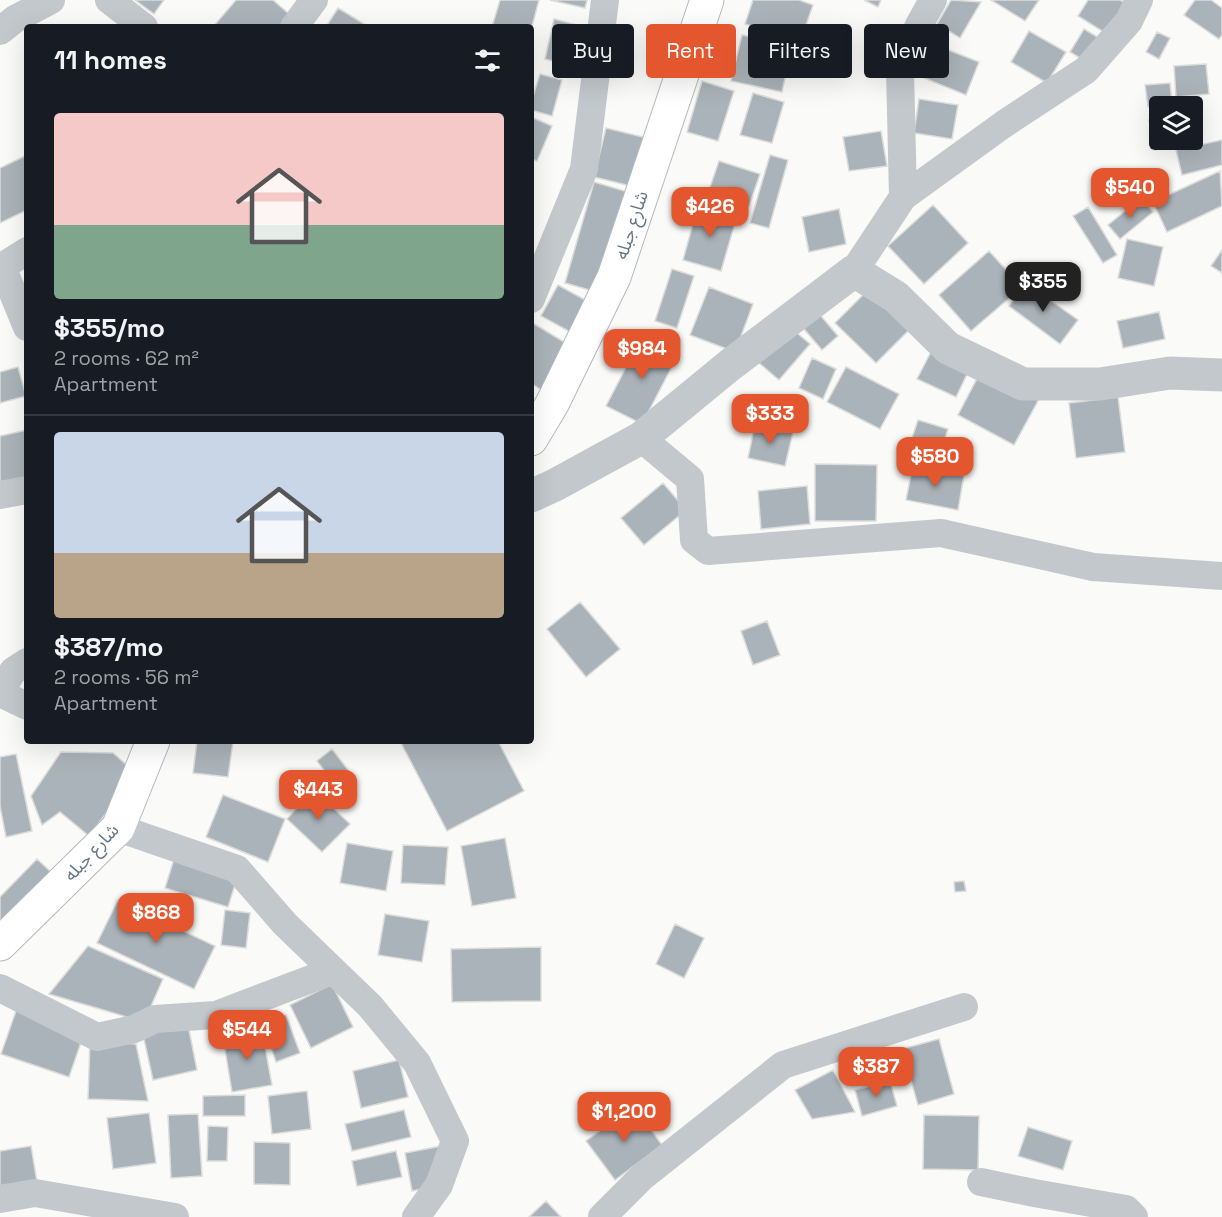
<!DOCTYPE html>
<html lang="en">
<head>
<meta charset="utf-8">
<style>
  body { margin:0; font-family:"Space Grotesk","Noto Sans Arabic",sans-serif; background:#242831; color:#f1f3f6; height:100vh; display:flex; flex-direction:column; font-size:22px; white-space:nowrap }
  * { box-sizing:border-box; margin:0 }
  p { font-size:20px; color:#9ea1a6 }
  .icon { flex:none; width:33px; height:33px; fill:none; stroke:currentColor; stroke-width:2; stroke-linecap:round; stroke-linejoin:round }
  .map { position:relative; flex:1; overflow:hidden }
  .details { position:absolute; left:24px; top:24px; width:510px; height:720px; display:flex; flex-direction:column; background:#171b24; border-radius:6px; box-shadow:0 6px 24px #0002 }
  .details>* { flex:none }
  .banner { position:absolute; left:552px; top:24px; width:570px; height:54px; display:flex; gap:12px }
  .tools { position:absolute; left:1149px; top:96px; display:grid; gap:12px }
  .tools a { display:grid; place-items:center; width:54px; height:54px; border-radius:6px; background:#171b24; box-shadow:0 6px 24px #0002; font-size:30px }
  .price { position:absolute; translate:-50% -51px; padding:0 14px; border-radius:12px; background:#e4572e; color:#fff; font-size:20px; line-height:39px; filter:drop-shadow(0 2px 3px #0008) }
  .price::after { content:''; position:absolute; left:50%; top:36px; width:18px; height:14px; margin-left:-9px; background:inherit; clip-path:polygon(0 0,100% 0,50% 100%) }
  .price.selected { background:#222; color:#fff }
  ul { padding:0; list-style:none }
  li { display:grid; align-content:center; gap:12px; height:318px; padding:0 30px }
  li+li { border-top:2px solid #363941 }
  li span { display:grid; place-items:center; height:186px; border-radius:6px; color:#555 }
  li>.icon { margin-inline-start:auto }
  span .icon { width:108px; height:108px; fill:#fffc; stroke-width:1 }
  li b { font-size:26px }
  h2 { display:flex; justify-content:space-between; align-items:center; height:72px; padding:0 30px; font-size:26px }
  .pill { padding:0 21px; border-radius:6px; background:#171b24; box-shadow:0 6px 24px #0002; font-size:21px; line-height:54px }
  .pill.selected { background:#e4572e; color:#fff }
  .map>svg:first-child { display:block }
  .building { fill:#aab3b9; stroke:#dcdcda; stroke-width:1.5 }
  .lines { fill:none; stroke-linecap:round; stroke-linejoin:round }
  .secondary-casing { stroke:#b3babf; stroke-width:35 }
  .minor { stroke:#c3c8cc; stroke-width:28 }
  .tertiary { stroke:#c3c8cc; stroke-width:33 }
  .secondary { stroke:#fff; stroke-width:33 }
  .labels { text-anchor:middle; dominant-baseline:central; stroke-width:6; stroke-linejoin:round; paint-order:stroke }
  .street-label { font-size:18px; fill:#657683; stroke:#fff }
</style>
</head>
<body>
<div class="map">
<svg width="1222" height="1217" viewBox="0 0 1222 1217">
  <rect width="100%" height="100%" fill="#fafaf8"/>
  <path class="building" d="M 135,0 L 164,0 L 154,14 Z
    M 236,0 L 273,0 L 298,22 L 293,27 L 213,27 Z
    M 500,0 L 539,0 L 531,30 L 531,27 L 492,27 Z
    M 550,0 L 587,0 L 585,8 Z
    M 753,0 L 799,0 L 813,5 L 800,42 L 745,24 Z
    M 864,0 L 881,0 L 878,7 Z
    M 951,0 L 981,2 L 960,38 L 937,24 Z
    M 991,0 L 1039,0 L 1025,21 Z
    M 1088,0 L 1120,0 L 1129,5 L 1110,36 L 1078,16 Z
    M 1195,0 L 1211,0 L 1222,8 L 1222,35 L 1219,39 L 1184,15 Z
    M 338,8 L 369,27 L 326,27 Z
    M 554,19 L 577,25 L 568,65 L 545,59 Z
    M 1084,29 L 1104,41 L 1090,64 L 1070,52 Z
    M 1029,31 L 1066,52 L 1047,83 L 1011,62 Z
    M 1157,32 L 1170,38 L 1159,59 L 1146,52 Z
    M 742,35 L 792,46 L 782,92 L 731,81 Z
    M 915,37 L 979,62 L 966,95 L 902,69 Z
    M 1206,64 L 1209,94 L 1176,97 L 1174,66 Z
    M 540,74 L 562,80 L 552,116 L 531,110 L 531,103 Z
    M 702,81 L 734,91 L 718,141 L 687,132 Z
    M 1170,83 L 1172,104 L 1148,107 L 1145,85 Z
    M 753,93 L 784,102 L 772,143 L 740,135 Z
    M 919,99 L 958,105 L 952,139 L 914,133 Z
    M 531,117 L 552,126 L 537,161 L 531,159 Z
    M 1160,118 L 1160,140 L 1188,140 L 1189,143 L 1155,150 L 1149,120 Z
    M 606,128 L 647,138 L 635,187 L 594,177 Z
    M 881,131 L 887,166 L 849,171 L 843,137 Z
    M 1222,140 L 1222,165 L 1182,175 L 1176,150 Z
    M 27,155 L 27,210 L 0,223 L 0,168 Z
    M 770,155 L 788,160 L 769,228 L 750,223 Z
    M 719,161 L 760,174 L 749,206 L 708,193 Z
    M 1220,171 L 1222,206 L 1167,232 L 1153,202 Z
    M 594,182 L 628,192 L 600,293 L 565,283 Z
    M 1141,198 L 1153,212 L 1120,239 L 1108,225 Z
    M 933,205 L 968,243 L 924,284 L 888,246 Z
    M 698,206 L 737,216 L 721,271 L 683,260 Z
    M 1088,207 L 1117,255 L 1103,263 L 1073,216 Z
    M 839,209 L 846,244 L 809,252 L 802,217 Z
    M 1127,239 L 1163,247 L 1154,286 L 1118,278 Z
    M 1222,250 L 1222,273 L 1211,266 Z
    M 989,251 L 1022,287 L 971,331 L 939,295 Z
    M 672,269 L 694,276 L 677,328 L 655,321 Z
    M 1026,283 L 1078,320 L 1060,344 L 1009,306 Z
    M 558,285 L 589,302 L 572,333 L 541,316 Z
    M 709,287 L 753,304 L 735,352 L 690,335 Z
    M 871,287 L 912,327 L 876,363 L 835,323 Z
    M 815,309 L 838,336 L 822,350 L 798,322 Z
    M 1159,312 L 1165,339 L 1123,348 L 1117,321 Z
    M 531,322 L 574,348 L 546,393 L 531,383 Z
    M 790,327 L 810,344 L 779,380 L 759,363 Z
    M 643,335 L 679,353 L 642,424 L 606,406 Z
    M 933,348 L 971,366 L 956,397 L 917,379 Z
    M 812,358 L 836,369 L 823,399 L 799,388 Z
    M 18,367 L 26,396 L 0,403 L 0,372 Z
    M 846,367 L 899,394 L 880,429 L 827,402 Z
    M 982,369 L 1039,399 L 1014,445 L 958,415 Z
    M 1118,397 L 1125,452 L 1076,458 L 1069,403 Z
    M 918,420 L 948,429 L 938,460 L 908,450 Z
    M 755,424 L 793,432 L 785,466 L 748,458 Z
    M 27,430 L 27,479 L 0,485 L 0,436 Z
    M 815,464 L 877,465 L 876,521 L 815,521 Z
    M 913,465 L 964,475 L 958,510 L 906,500 Z
    M 663,483 L 686,510 L 644,545 L 621,518 Z
    M 807,486 L 810,524 L 761,529 L 758,491 Z
    M 580,602 L 620,649 L 586,677 L 547,629 Z
    M 767,621 L 780,655 L 753,665 L 741,631 Z
    M 197,741 L 233,742 L 228,777 L 193,773 Z
    M 400,741 L 498,741 L 524,791 L 447,831 Z
    M 332,749 L 352,775 L 337,787 L 317,761 Z
    M 61,752 L 113,753 L 136,773 L 89,836 L 60,812 L 42,825 L 31,796 Z
    M 16,754 L 32,831 L 6,837 L 0,806 L 0,757 Z
    M 314,790 L 350,824 L 322,852 L 287,819 Z
    M 223,795 L 285,819 L 268,862 L 206,837 Z
    M 505,838 L 516,898 L 472,906 L 461,846 Z
    M 347,843 L 393,851 L 386,891 L 340,883 Z
    M 403,845 L 448,847 L 445,885 L 401,883 Z
    M 175,856 L 238,875 L 228,907 L 165,888 Z
    M 37,859 L 52,873 L 0,922 L 0,897 Z
    M 964,881 L 966,891 L 955,892 L 954,882 Z
    M 118,900 L 215,946 L 194,989 L 97,943 Z
    M 225,910 L 250,913 L 246,948 L 221,945 Z
    M 385,914 L 429,921 L 422,962 L 378,955 Z
    M 675,924 L 704,938 L 684,978 L 656,964 Z
    M 88,946 L 163,979 L 144,1022 L 49,994 Z
    M 541,947 L 541,1001 L 452,1002 L 451,949 Z
    M 332,984 L 353,1027 L 311,1048 L 290,1005 Z
    M 17,1008 L 85,1031 L 69,1077 L 1,1054 Z
    M 286,1015 L 300,1053 L 276,1062 L 263,1023 Z
    M 187,1020 L 197,1070 L 153,1080 L 142,1030 Z
    M 262,1030 L 272,1085 L 232,1092 L 223,1037 Z
    M 939,1039 L 954,1094 L 918,1105 L 902,1049 Z
    M 90,1041 L 136,1044 L 148,1101 L 88,1099 Z
    M 399,1060 L 408,1097 L 361,1108 L 353,1071 Z
    M 833,1070 L 855,1112 L 812,1119 L 795,1090 Z
    M 890,1081 L 897,1106 L 862,1116 L 855,1090 Z
    M 307,1091 L 311,1129 L 272,1134 L 268,1096 Z
    M 245,1095 L 245,1116 L 203,1116 L 203,1096 Z
    M 634,1106 L 662,1145 L 615,1180 L 586,1141 Z
    M 404,1110 L 411,1137 L 352,1151 L 345,1124 Z
    M 149,1113 L 156,1163 L 113,1169 L 107,1118 Z
    M 198,1114 L 202,1176 L 171,1178 L 168,1115 Z
    M 924,1115 L 979,1116 L 978,1170 L 923,1169 Z
    M 208,1126 L 228,1127 L 227,1161 L 207,1161 Z
    M 1028,1127 L 1072,1141 L 1063,1170 L 1018,1156 Z
    M 254,1142 L 290,1143 L 290,1185 L 254,1184 Z
    M 447,1145 L 454,1182 L 412,1191 L 405,1153 Z
    M 31,1146 L 40,1200 L 0,1207 L 0,1151 Z
    M 396,1151 L 402,1177 L 357,1186 L 352,1161 Z
    M 546,1201 L 561,1217 L 529,1217 Z"/>
  <g class="lines">
    <g class="secondary-casing">
      <path id="secondary" d="M 531,439 L 552,404 L 614,277 L 707,0
        M 0,944 L 118,828 L 153,741"/>
    </g>
    <path class="minor" d="M 109,0 L 144,27
      M 294,27 L 314,0
      M 0,31 L 15,19 L 51,0
      M 903,197 L 900,70 L 919,25 L 933,0
      M 2,267 L 27,327
      M 0,268 L 27,251
      M 854,271 L 903,197 L 1004,124 L 1086,70 L 1129,21 L 1139,0
      M 531,299 L 584,169 L 605,0
      M 641,438 L 690,479 L 694,540 L 708,551 L 941,533 L 1093,567 L 1222,576
      M 0,495 L 27,490
      M 0,692 L 13,671 L 27,662
      M 0,693 L 27,706
      M 118,828 L 237,869 L 285,924 L 370,1006 L 417,1063 L 455,1141 L 439,1185 L 416,1217
      M 0,988 L 97,1037 L 134,1029 L 155,1019 L 216,1015 L 332,971
      M 981,1182 L 1034,1193 L 1126,1209 L 1134,1217
      M 0,1199 L 35,1193 L 175,1217
      M 602,1217 L 642,1177 L 783,1065 L 964,1007"/>
    <path class="tertiary" d="M 531,496 L 555,485 L 641,438 L 730,365 L 854,271 L 896,297 L 948,348 L 1023,384 L 1100,384 L 1170,373 L 1222,375"/>
    <use href="#secondary" class="secondary"/>
  </g>
  <g class="labels">
    <g class="street-label">
      <text transform="translate(631 225) rotate(-72)">شارع جبله</text>
      <text transform="translate(91 852) rotate(-47)">شارع جبله</text>
    </g>
  </g>
</svg>
<div class="tools">
<a><svg class="icon" aria-label="layers" viewBox="0 0 24 24"><path d="M12 4l9 5-9 5-9-5zM3 14l9 5 9-5"/></svg></a>
</div>
<b class="price" style="left:1130px;top:219px">$540</b>
<b class="price" style="left:710px;top:238px">$426</b>
<b class="price selected" style="left:1043px;top:313px">$355</b>
<b class="price" style="left:642px;top:380px">$984</b>
<b class="price" style="left:770px;top:445px">$333</b>
<b class="price" style="left:935px;top:488px">$580</b>
<b class="price" style="left:318px;top:821px">$443</b>
<b class="price" style="left:156px;top:944px">$868</b>
<b class="price" style="left:247px;top:1061px">$544</b>
<b class="price" style="left:876px;top:1098px">$387</b>
<b class="price" style="left:624px;top:1143px">$1,200</b>
<div class="banner">
<a class="pill">Buy</a>
<a class="pill selected">Rent</a>
<a class="pill">Filters</a>
<a class="pill">New</a>
</div>
<section class="details">
<h2>11 homes<svg class="icon" aria-label="filters" viewBox="0 0 24 24"><path d="M4 7h16M4 17h16"/><circle cx="9" cy="7" r="2"/><circle cx="15" cy="17" r="2"/></svg></h2>
<ul>
<li><span style="background:linear-gradient(#f6c9c9 60%,#7fa58c 0)"><svg class="icon" aria-label="home" viewBox="0 0 24 24"><path d="M3 11l9-7 9 7M6 9v11h12V9"/></svg></span><div><b>$355/mo</b><p>2 rooms · 62 m²</p><p>Apartment</p></div></li>
<li><span style="background:linear-gradient(#c9d6e8 65%,#b9a48a 0)"><svg class="icon" aria-label="home" viewBox="0 0 24 24"><path d="M3 11l9-7 9 7M6 9v11h12V9"/></svg></span><div><b>$387/mo</b><p>2 rooms · 56 m²</p><p>Apartment</p></div></li>
</ul>
</section>
</div>
</body>
</html>
